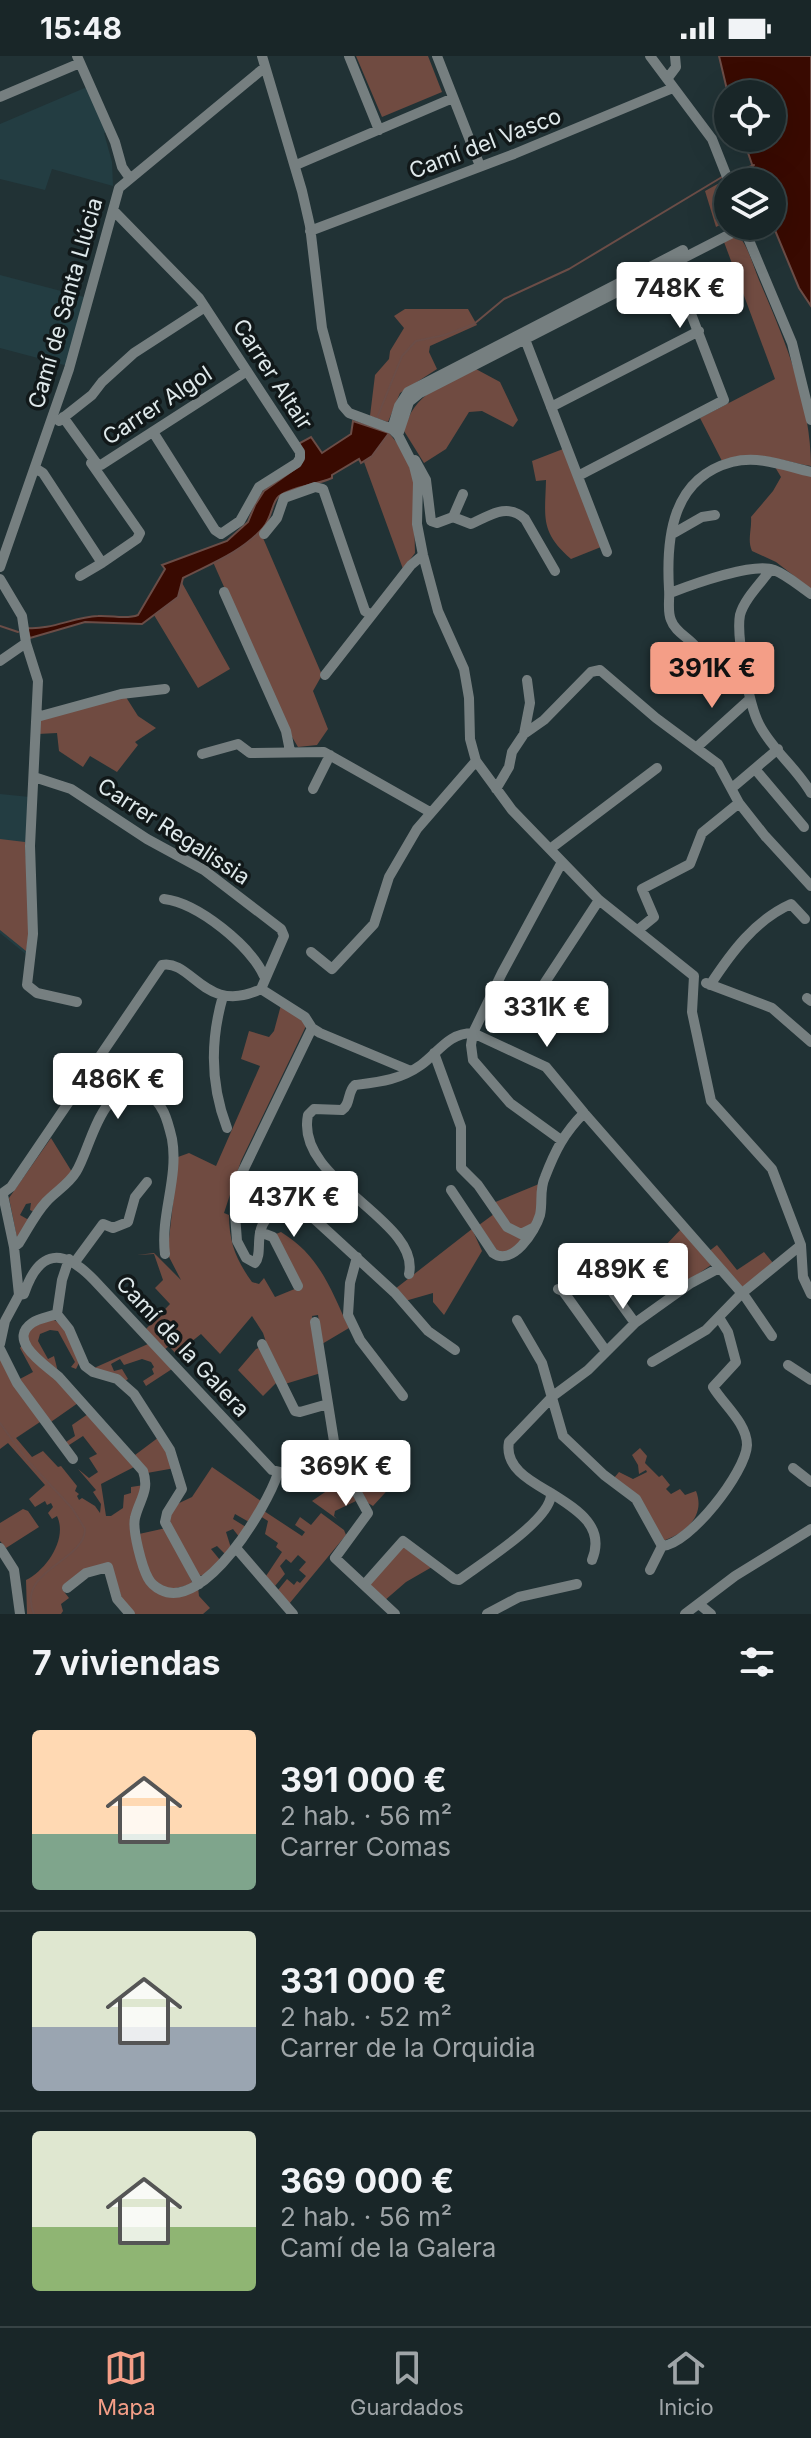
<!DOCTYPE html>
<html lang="es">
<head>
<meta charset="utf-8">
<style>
  body { margin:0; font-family:Inter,sans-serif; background:#222e30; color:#f1f3f6; height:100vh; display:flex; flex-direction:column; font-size:30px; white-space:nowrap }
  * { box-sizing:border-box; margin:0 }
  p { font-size:26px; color:#9fa5a8 }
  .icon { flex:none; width:44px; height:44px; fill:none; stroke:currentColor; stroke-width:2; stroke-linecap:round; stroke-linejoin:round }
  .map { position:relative; height:1558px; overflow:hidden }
  .side { display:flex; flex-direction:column; background:#192628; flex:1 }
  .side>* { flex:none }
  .controls { position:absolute; left:714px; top:24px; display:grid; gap:16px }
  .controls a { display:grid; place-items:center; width:72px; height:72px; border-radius:50%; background:#192628; box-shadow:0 8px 32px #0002,0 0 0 2px #374345; font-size:40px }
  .price { position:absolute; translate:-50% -68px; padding:0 18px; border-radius:8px; background:#fff; color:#222; font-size:26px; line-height:52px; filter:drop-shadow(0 2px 4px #0008) }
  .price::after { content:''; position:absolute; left:50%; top:48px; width:24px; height:18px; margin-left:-12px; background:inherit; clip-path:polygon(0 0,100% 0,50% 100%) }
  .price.current { background:#f49e87; color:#111 }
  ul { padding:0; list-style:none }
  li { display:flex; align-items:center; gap:24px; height:200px; padding:0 32px }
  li+li { border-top:2px solid #374345 }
  li span { display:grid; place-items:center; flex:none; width:224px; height:160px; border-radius:8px; color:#555 }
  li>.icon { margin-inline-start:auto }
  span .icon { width:96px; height:96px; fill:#fffc; stroke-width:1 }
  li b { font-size:34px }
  h2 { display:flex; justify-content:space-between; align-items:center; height:96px; padding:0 32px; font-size:34px }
  .status { display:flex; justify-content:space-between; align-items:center; height:56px; padding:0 40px; background:#192628; direction:ltr }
  .status svg { height:22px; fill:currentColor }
  .tab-bar { display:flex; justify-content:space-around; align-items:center; height:112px; border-top:2px solid #374345; background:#192628; font-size:22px; color:#9fa5a8 }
  .tab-bar a { display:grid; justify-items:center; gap:4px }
  .tab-bar .current { color:#f49e87 }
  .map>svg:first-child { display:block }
  .built { fill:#233d42 }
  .green { fill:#704b41 }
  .water { fill:#390a01; stroke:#6b4d47; stroke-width:2 }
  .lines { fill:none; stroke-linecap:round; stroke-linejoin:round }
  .stream { stroke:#6b4d47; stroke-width:2 }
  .minor { stroke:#767f80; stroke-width:10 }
  .labels { text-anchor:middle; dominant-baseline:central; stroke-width:7; stroke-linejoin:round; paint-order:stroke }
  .street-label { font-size:22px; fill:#dfe9eb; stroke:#111819 }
</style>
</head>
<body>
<div class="status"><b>15:48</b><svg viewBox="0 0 49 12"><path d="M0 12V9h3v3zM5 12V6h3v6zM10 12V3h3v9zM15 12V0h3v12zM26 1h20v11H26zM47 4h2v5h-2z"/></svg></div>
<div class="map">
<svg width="811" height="1558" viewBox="0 0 811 1558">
  <rect width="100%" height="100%" fill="#213235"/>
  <path class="built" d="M 87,31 L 108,75 L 104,77 L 112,106 L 113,130 L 52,113 L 45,134 L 0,123 L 0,68 Z
    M 0,219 L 84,241 L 68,310 L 0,292 Z
    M 0,738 L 30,741 L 27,899 L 0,877 Z"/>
  <path class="green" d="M 356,0 L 428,0 L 442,36 L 382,61 Z
    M 723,125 L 728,142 L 728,165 L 716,171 L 705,135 Z
    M 738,179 C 748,190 753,209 759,224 C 784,282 811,346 811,410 C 782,405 751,392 722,405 L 700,362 L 775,323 L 724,186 Z
    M 405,253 L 468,253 L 477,269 L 430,290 L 429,296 L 437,313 L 400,337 L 388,366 L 370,360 L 375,319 L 389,303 L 390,295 L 404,272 L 394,260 Z
    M 474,312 L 500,326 L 518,364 L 513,371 L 482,355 L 469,356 L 446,393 L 424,407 L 404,375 C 414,336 441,331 474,312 Z
    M 389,377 L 402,393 L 413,419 L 415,497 L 403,513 L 364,406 L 372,400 Z
    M 563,393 L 601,491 L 571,503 C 540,476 545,462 546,424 L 536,425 L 532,405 Z
    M 775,411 L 811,420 L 811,533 L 776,506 L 752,495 C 747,484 752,473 751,461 L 773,435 L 781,421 Z
    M 260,475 L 322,619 L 313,635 L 328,673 L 317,689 L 298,691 L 286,671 L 213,506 L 246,488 Z
    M 181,525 L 230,613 L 198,632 L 154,559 L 177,541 Z
    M 124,638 L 138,660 L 156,672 L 135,686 L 138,689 L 117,716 L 90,700 L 83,711 L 59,695 L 57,677 L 38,678 L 38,664 Z
    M 0,783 L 25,786 L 30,877 L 26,895 L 0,874 Z
    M 281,949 L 305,966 L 306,970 L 241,1105 L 224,1157 L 229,1159 C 229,1186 236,1204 252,1226 L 259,1228 L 264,1222 L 275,1241 L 302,1230 L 276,1178 L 281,1176 C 320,1200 330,1232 349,1272 L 322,1288 L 318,1259 L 312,1260 L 321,1317 L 285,1328 L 277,1326 L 263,1340 L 238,1314 L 256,1293 L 267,1289 L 263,1277 L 252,1260 L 220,1298 L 201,1278 L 176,1298 L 169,1290 L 164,1294 L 145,1274 L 170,1248 L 155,1232 L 163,1224 L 154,1198 L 137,1199 L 154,1197 L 181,1224 L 168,1199 L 168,1192 L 178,1101 L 189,1097 L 216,1110 L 260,1010 L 241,1003 L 249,975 L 269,981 L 274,975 Z
    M 51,1082 L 72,1116 L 34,1156 L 30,1154 L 31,1147 L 26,1148 L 20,1159 L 27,1163 L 31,1161 L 17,1182 L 9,1142 Z
    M 539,1128 L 537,1159 L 531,1171 L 515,1174 L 493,1147 Z
    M 494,1158 L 529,1177 L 512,1194 L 499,1197 L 479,1169 Z
    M 472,1173 L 482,1195 L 444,1259 L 433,1246 L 433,1237 L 405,1245 L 395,1233 Z
    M 681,1173 L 711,1209 L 678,1232 L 650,1206 Z
    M 717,1189 L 737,1214 L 764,1196 L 773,1207 L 743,1232 L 708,1196 Z
    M 51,1263 C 68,1268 73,1289 80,1305 L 76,1313 L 71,1311 L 75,1306 L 58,1275 L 50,1274 L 40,1278 L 38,1285 L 48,1303 L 54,1300 L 58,1316 L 46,1308 L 27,1286 L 29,1273 Z
    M 23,1287 L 57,1322 L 78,1347 L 48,1368 L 18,1324 L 33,1316 L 20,1292 Z
    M 148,1288 L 172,1313 L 146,1330 L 143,1325 L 154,1318 L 152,1313 L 154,1311 L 151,1306 L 142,1303 L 124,1309 L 120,1303 L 111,1308 L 114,1315 L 122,1313 L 128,1323 L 125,1325 L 94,1312 Z
    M 0,1301 L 40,1366 L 16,1382 L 32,1401 L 43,1395 L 58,1411 L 61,1410 L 77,1430 L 75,1435 L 79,1438 L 77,1440 L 79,1444 L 82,1442 L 95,1450 L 100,1457 L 101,1448 L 93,1436 L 96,1434 L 78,1413 L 89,1422 L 98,1416 L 89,1402 L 97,1398 L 83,1380 L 66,1391 L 63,1388 L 75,1380 L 72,1369 L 88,1358 L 136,1410 L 101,1428 L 106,1460 L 111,1460 L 123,1452 L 124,1439 L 131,1437 L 131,1431 L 144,1429 L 135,1457 L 143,1517 L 161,1536 L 198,1531 L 199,1540 L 210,1552 L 203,1558 L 133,1558 L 124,1549 L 111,1510 L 62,1533 L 69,1542 L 61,1548 L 63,1555 L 61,1558 L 27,1558 L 26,1524 C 46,1514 68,1483 57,1460 L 52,1463 L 48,1457 L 53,1451 L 51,1447 L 47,1449 L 45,1445 L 35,1451 L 29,1443 L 45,1429 L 8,1387 L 0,1393 Z
    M 159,1381 L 175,1412 L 147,1417 L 135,1399 Z
    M 371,1388 L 395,1426 L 373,1450 L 368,1447 L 339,1398 Z
    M 640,1392 L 647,1400 L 645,1407 L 659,1421 L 662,1419 L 670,1429 L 666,1433 L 671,1438 L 680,1433 L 685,1439 L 696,1435 C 706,1460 685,1478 662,1485 L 614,1422 L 619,1416 L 633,1423 L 647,1416 L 646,1414 L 639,1418 L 638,1409 L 632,1399 Z
    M 212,1411 L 261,1445 L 249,1466 L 235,1458 L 233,1463 L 246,1471 L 240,1482 L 233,1473 L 226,1476 L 231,1492 L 225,1498 L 217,1490 L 211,1493 L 220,1504 L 204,1519 L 199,1520 L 172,1474 L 169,1460 L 175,1449 L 192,1441 Z
    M 344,1423 L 356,1445 L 335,1455 L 334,1460 L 337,1463 L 312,1445 Z
    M 23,1453 L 28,1455 L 39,1471 L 6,1492 L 0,1485 L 0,1467 Z
    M 264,1455 L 302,1480 L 305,1476 L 295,1469 L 300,1461 L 311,1469 L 321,1457 L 344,1474 L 346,1479 L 289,1548 L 278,1534 L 287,1523 L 294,1529 L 297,1525 L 300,1527 L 306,1520 L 299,1514 L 306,1506 L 298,1499 L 291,1507 L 286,1503 L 280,1510 L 285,1518 L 275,1530 L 266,1520 L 282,1496 L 276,1491 L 278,1487 L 265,1478 L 268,1465 L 260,1460 Z
    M 166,1472 L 193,1528 L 168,1534 L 149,1520 L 139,1478 Z
    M 403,1491 L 432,1511 L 406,1526 L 384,1545 L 370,1531 L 369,1527 Z"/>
  <path class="water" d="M 719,0 L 811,0 L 811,250 L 799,232 L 772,167 L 772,126 L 758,126 L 743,82 L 772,82 L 772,38 L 728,38 Z
    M 353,365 L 389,377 L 372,400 L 361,407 L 359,403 L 332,419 L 332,422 C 317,429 293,430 279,440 C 272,445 272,462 263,472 C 242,496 210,508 183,522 L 178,541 L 142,568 L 85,566 L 30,582 L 27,572 C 51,574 74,561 98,560 C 112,559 126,564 138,559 L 165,513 L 162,509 L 227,485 L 248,466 L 255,449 L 264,435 L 299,410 L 298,388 L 311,381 L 322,397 L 351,378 Z"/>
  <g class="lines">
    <path class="stream" d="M 742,114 L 754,109
      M 377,362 L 402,300 L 416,285 L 445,279 L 474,268 L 504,243 L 569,213 L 722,121
      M 0,570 L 18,576
      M 0,1367 L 27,1404 L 72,1452 L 85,1473 C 85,1506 15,1514 34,1558"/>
    <path class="minor" d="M 77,0 L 115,86 L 122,111 L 129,121
      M 262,0 L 302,135 L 310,170 L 322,272 L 343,350 L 349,357 L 392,373 L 398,379 L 414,410 L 418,426 L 417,468 L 423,499 L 438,555 L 464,613 L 469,642 L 470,683 L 476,705 L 512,754 L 599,844 L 694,920 L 692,956 L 711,1045 L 772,1113 L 801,1189 L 803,1221 L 811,1238
      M 349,0 L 379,74
      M 437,0 L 480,110
      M 650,0 L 712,83 L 729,126
      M 667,23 L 676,11 L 675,0
      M 0,41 L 80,7
      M 296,109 L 453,42
      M 113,154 L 199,242 L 300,396 L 300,402 L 297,407 L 259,431 L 240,465 L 221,478 L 215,474 L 153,376
      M 743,170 L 792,287 L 811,364
      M 310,175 L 514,98 L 673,32
      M 523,278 L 607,496
      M 551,351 L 699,275
      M 63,361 L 97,408 L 101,409 L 247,315
      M 59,365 L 92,339 L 102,326 L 134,297 L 205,251
      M 392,373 L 399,350 L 408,336 L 683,194
      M 398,379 L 409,346 L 420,337 L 744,171
      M 415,404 L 426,424 L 431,465 L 437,467 L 453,461 L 463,438
      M 91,407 L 140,477 L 137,483 L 102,507
      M 35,412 L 43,417 L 102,507 L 80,520
      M 578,420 L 724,344 L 670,203
      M 453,461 L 471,468 C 489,460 507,446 525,463 L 555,515
      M 674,477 L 702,461 L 715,459
      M 264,478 L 277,462 L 284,442 L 315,431 L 323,433 L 365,555 L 371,559
      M 0,511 L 69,313 L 119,132 L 264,12
      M 771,513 C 762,526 744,543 740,559 C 736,580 749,649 759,668 C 772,694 797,712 811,737
      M 0,523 L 22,560 L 26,587 L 38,625 L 30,790 L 33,878 L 27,929 L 37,937 L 77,946
      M 224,536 L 286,675 L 290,695
      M 670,537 C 691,529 754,506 774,514 C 787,519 799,530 811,538
      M 664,598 L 682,610 L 691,608 L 697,599 L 696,591 C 688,581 675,576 671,564 C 667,555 670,543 669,533 C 666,481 672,422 732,406 C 759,399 785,410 811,416
      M 0,605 L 26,587
      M 325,619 L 411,509 L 423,499
      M 37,661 L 121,638 L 165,633
      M 524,678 L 530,647 L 527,624
      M 697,691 L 750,643
      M 202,698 L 238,688 L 250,697 L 324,696 L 430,756
      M 755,713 L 804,771
      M 732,732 L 778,693
      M 313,733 L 330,699
      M 496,733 L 509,711 L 512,696 L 524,678 L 544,664 L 591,616 L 600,614 L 656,662 L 718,708 L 739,747 L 765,780 L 811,830
      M 550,793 L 657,712
      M 164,843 C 198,847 251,890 264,920
      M 638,874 L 654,861 L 642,833 L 690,808 L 702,777 L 739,747
      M 311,896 L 332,913 L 374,868 L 389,821 L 417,773 L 476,705
      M 706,927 L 772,952 L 811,986
      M 710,929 C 731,897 755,864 791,848 L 805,863
      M 542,931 L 599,844
      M 261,933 L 305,961 L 312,972 L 320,977 L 411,1015
      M 223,940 C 210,985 210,1028 227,1072
      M 807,942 L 811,945
      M 312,972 L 240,1121 L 235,1158 L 237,1185 L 246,1202 L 255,1207 C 263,1197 254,1179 266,1163 L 295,1155 L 309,1158 L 395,1237 L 428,1275 L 455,1294
      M 473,977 L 546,1011 L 584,1057
      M 434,997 L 461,1071 L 461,1112 L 478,1129 L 507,1171 L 521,1178 L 533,1172
      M 561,1084 L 510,1047 L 473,1004 L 471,989 L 473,977 L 502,917 L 562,806
      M 451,1134 L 493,1197 C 512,1211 535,1176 540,1159 C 543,1146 539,1134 545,1121 C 555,1095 564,1077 584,1057 L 746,1242 L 772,1280
      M 0,1139 L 11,1131 L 162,909 C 192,903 205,960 261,933 L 284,880 L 281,873 L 204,814 L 147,783 L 71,733 L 34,721
      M 3,1139 L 14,1191 L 19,1239 L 24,1238 C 39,1193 63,1192 94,1224 L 272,1414 L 285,1417 L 338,1403
      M 260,1176 L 273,1181 L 298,1230
      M 14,1191 L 19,1187 C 28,1173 35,1158 46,1146 C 55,1136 69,1128 76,1116 C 91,1093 101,1021 145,1037 C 163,1044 168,1066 172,1083 C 179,1121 160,1160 165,1198
      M 357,1201 L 350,1227 L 348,1259 L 360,1284 L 403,1340
      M 75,1206 L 103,1168 L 113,1172 L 128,1166 L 135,1141 L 147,1126
      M 598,1216 L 635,1267
      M 409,1218 C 421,1164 294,1125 308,1059 L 314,1053 L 342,1054 C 351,1048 347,1036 355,1029 C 379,1026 400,1024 421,1009 C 439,996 448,977 473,977
      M 558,1233 L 563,1235 L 606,1295
      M 57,1258 C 49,1261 39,1262 32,1267 C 6,1285 47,1310 59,1321 L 143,1415 C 150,1435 139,1444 135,1462 C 132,1474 142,1511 148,1522 C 151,1528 155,1531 161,1534 C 204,1556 267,1451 278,1417
      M 57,1258 L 69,1273 L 85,1310 L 93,1316 L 117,1323 L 134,1338 L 170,1394 L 182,1433 L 167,1457 L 165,1466 L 199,1528
      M 57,1258 L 62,1224 L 69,1203
      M 517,1264 L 542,1307 L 563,1380 L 604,1419 L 636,1443 L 662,1490
      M 315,1266 L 336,1398 L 368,1457 L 335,1502 L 395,1558
      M 0,1288 L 5,1265 L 19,1239
      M 262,1288 L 295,1355 L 300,1356 L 328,1348
      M 0,1293 L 17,1327 L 73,1403
      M 652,1306 L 706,1274 L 741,1238 L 801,1189
      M 788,1309 L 811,1324
      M 793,1412 L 811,1426
      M 551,1437 C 576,1453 606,1470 592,1504
      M 662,1490 C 689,1489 746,1416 747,1389 C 747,1367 723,1348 713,1331 L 736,1306 L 728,1276 L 720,1263
      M 0,1492 L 14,1514 L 20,1558
      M 236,1492 L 293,1558
      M 650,1514 L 662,1490
      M 364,1529 L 403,1485 L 454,1523 L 459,1524 C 480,1508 553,1463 551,1437 C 532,1426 504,1412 509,1386 L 553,1340 L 588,1314 L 635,1267 L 691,1227 L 719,1212
      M 67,1532 L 86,1517 L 108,1511 L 117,1543 L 130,1558
      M 699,1548 L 711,1558
      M 487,1558 L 519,1541 L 577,1528
      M 685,1558 L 735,1520 L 811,1473"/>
  </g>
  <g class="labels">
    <g class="street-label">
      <text transform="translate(485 87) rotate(-21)">Camí del Vasco</text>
      <text transform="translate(65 247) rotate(-74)">Camí de Santa Llúcia</text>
      <text transform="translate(273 318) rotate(57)">Carrer Altair</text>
      <text transform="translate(157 349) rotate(-33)">Carrer Algol</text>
      <text transform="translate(174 775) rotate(33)">Carrer Regalissia</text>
      <text transform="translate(183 1290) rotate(47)">Camí de la Galera</text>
    </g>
  </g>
</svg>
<div class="controls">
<a><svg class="icon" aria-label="locate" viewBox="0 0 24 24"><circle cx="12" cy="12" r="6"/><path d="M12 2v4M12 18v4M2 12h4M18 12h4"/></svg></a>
<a><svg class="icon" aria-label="layers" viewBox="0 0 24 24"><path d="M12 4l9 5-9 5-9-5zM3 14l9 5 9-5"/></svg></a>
</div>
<b class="price" style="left:680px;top:274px">748K €</b>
<b class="price current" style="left:712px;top:654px">391K €</b>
<b class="price" style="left:547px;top:993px">331K €</b>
<b class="price" style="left:118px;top:1065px">486K €</b>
<b class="price" style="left:294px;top:1183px">437K €</b>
<b class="price" style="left:623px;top:1255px">489K €</b>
<b class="price" style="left:346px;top:1452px">369K €</b>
</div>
<section class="side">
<h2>7 viviendas<svg class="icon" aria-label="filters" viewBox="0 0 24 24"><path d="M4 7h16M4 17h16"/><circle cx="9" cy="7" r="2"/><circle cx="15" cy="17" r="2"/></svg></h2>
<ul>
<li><span style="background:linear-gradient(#ffd9b3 65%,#7fa58c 0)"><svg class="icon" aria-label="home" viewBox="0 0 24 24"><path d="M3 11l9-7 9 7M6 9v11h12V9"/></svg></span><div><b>391 000 €</b><p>2 hab. · 56 m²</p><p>Carrer Comas</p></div></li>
<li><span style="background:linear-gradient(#dfe7d0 60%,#9aa5b1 0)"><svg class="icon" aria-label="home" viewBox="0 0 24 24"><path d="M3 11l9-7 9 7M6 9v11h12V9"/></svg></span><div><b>331 000 €</b><p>2 hab. · 52 m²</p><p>Carrer de la Orquidia</p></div></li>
<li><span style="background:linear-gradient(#dfe7d0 60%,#8fb573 0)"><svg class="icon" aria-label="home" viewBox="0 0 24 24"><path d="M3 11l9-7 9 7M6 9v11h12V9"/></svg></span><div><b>369 000 €</b><p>2 hab. · 56 m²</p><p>Camí de la Galera</p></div></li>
</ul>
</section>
<nav class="tab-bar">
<a class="current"><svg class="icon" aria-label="map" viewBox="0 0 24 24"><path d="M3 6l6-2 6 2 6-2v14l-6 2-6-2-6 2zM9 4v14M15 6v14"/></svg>Mapa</a>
<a><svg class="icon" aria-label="saved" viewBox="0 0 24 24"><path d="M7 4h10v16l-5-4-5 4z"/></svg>Guardados</a>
<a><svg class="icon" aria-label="home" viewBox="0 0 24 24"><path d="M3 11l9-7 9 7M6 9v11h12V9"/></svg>Inicio</a>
</nav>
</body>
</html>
